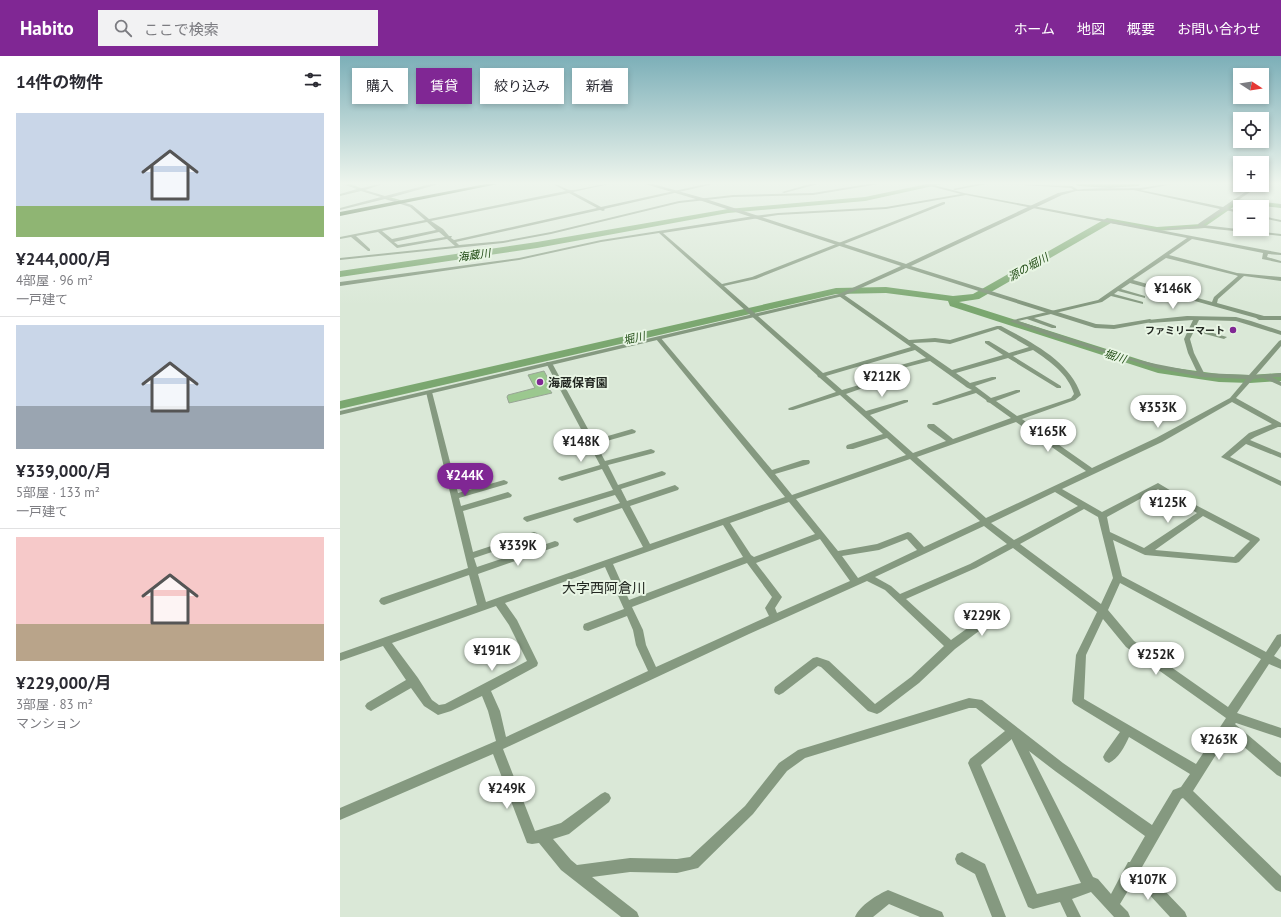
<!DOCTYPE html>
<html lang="ja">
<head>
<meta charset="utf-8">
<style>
  body { margin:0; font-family:"PT Sans","Noto Sans JP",sans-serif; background:#f2f2f3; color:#2b2b33; height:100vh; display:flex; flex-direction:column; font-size:15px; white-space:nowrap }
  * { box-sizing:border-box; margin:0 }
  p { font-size:13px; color:#7c7c81 }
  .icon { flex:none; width:22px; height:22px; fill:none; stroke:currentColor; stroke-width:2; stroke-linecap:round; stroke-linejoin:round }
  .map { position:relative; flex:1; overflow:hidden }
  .drawer { display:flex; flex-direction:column; background:#fff; width:340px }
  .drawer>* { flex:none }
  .guide { position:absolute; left:12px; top:12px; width:380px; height:36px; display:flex; gap:8px }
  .needle { width:26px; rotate:102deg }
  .controls { position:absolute; left:893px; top:12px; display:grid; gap:8px }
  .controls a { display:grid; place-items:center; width:36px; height:36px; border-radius:0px; background:#fff; box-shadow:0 2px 6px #0003; font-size:20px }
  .price { position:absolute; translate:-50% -34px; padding:0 9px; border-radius:14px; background:#fff; color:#222; font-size:13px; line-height:26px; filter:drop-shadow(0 1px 2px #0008) }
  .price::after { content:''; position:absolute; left:50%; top:24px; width:12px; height:9px; margin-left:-6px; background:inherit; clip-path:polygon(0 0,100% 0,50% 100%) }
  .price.active { background:#802794; color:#fff }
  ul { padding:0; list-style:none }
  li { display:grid; align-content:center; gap:8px; height:212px; padding:0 16px }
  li+li { border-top:1px solid #e1e1e2 }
  li span { display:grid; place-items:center; height:124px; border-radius:0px; color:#555 }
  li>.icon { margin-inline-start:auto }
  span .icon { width:72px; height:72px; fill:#fffc; stroke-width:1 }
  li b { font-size:17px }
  h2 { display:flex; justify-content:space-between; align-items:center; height:48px; padding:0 16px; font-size:17px }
  .chip { padding:0 14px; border-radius:0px; background:#fff; box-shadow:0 2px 6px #0003; font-size:14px; line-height:36px }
  .chip.active { background:#802794; color:#fff }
  header { display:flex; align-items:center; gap:24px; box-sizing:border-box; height:56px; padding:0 20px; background:#802794; color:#fff }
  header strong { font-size:19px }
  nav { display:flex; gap:22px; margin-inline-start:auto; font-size:14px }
  .search { width:280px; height:36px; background:#f2f2f3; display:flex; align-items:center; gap:10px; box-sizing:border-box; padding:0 14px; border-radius:0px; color:#7c7c81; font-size:15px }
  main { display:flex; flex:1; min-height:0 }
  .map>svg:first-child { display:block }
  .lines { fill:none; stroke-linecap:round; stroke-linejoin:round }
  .stream { stroke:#7ba770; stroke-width:1.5 }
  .river { fill:#7ba770; fill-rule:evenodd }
  .building { fill:#9bc88f; stroke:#98a595 }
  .minor { fill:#859980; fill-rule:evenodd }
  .tertiary { fill:#859980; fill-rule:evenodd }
  .trunk { fill:#2a5020; fill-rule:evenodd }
  .poi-dot { fill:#802794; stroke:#e8f5e4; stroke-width:1.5 }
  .labels { text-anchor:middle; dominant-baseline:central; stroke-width:4; stroke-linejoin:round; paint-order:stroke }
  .far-poi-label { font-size:10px; font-weight:bold; fill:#222721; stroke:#e8f5e4; text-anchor:end }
  .far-water-label { font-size:11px; font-style:italic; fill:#214c15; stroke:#e8f5e4 }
  .poi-label { font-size:12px; font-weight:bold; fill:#222721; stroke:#e8f5e4; text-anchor:start }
  .quarter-label { font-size:14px; fill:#222721; stroke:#e8f5e4 }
</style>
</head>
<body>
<header>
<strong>Habito</strong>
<div class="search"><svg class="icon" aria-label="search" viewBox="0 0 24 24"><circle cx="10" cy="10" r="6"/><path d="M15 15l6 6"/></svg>ここで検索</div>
<nav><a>ホーム</a><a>地図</a><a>概要</a><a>お問い合わせ</a></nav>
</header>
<main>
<section class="drawer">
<h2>14件の物件<svg class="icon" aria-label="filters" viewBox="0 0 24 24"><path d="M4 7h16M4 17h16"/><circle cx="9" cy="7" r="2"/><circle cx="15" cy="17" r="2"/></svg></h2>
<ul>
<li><span style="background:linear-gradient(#c9d6e8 75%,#8fb573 0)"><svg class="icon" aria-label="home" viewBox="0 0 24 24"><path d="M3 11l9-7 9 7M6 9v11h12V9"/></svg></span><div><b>¥244,000/月</b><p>4部屋 · 96 m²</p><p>一戸建て</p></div></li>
<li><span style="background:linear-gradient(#c9d6e8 65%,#9aa5b1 0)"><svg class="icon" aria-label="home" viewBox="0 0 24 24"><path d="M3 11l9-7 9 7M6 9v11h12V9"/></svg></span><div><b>¥339,000/月</b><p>5部屋 · 133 m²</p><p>一戸建て</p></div></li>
<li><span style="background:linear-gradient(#f6c9c9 70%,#b9a48a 0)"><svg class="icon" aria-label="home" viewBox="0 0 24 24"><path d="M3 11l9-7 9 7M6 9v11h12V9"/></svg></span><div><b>¥229,000/月</b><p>3部屋 · 83 m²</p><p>マンション</p></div></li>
</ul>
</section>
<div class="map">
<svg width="941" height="861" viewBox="0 0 941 861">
  <rect width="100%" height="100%" fill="#dae8d7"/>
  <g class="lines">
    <path class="stream" d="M 8,128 L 21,133
      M 50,142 L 61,145"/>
    <path class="river" d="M 587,128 L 602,128 L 525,145 L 388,157 L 197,192 L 0,221 L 0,215 L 197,186 L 388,153 L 525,141 Z
      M 735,128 L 801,128 L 798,130 L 769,132 L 738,130 Z
      M 895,143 L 941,148 L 941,152 L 899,147 L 863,172 L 817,175 L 771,167 L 639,243 L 619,246 L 820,310 L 879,318 L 910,319 L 941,317 L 941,325 L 910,327 L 879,326 L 818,317 L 610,250 L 608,245 L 546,237 L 496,238 L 0,353 L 0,345 L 496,232 L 546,231 L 613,240 L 633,238 L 767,162 L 817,171 L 861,168 Z"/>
  </g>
  <path class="building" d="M 204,315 L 213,332 L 209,333 L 212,337 L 169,347 L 167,341 L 168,339 L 195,332 L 188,319 Z"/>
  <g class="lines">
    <path class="minor" d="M 2,128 C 9,128 16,133 22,132 C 29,131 35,128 43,128 L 25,134 L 45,140 L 91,128 L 99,128 L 49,142 L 72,149 L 89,163 L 226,135 L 213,128 C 220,128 225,134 231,134 C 243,134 256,128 269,128 L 233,136 L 261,151 L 366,128 L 374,128 L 264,153 L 265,154 L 263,155 L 260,154 L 116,186 L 119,189 L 163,185 L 211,176 L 339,145 L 393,139 L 473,137 L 528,128 L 539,128 L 473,139 L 393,141 L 339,147 L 211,178 L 163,187 L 0,204 L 0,202 L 115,190 L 107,183 L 57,192 L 38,176 L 16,180 L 30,193 L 30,195 L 28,195 L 11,181 L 0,183 L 0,181 L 85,164 L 70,151 L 45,143 L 0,154 L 0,152 L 41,141 L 21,135 L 0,140 L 0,138 L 17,133 ZM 229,137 L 257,152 L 114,184 L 111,182 L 112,180 L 109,180 L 103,173 L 91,165 ZM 87,166 L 96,174 L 52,183 L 42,175 ZM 99,176 L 105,181 L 58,189 L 54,186 Z
      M 470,128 L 478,128 L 444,137 L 442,136 Z
      M 582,128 L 590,128 L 624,137 L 941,197 L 941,199 L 928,198 L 927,201 L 941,205 L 941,207 L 922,203 L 923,197 L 852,183 L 829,199 L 897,217 L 941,221 L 941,225 L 904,220 L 878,243 L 877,247 L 924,260 L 941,260 L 941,264 L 919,264 L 916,262 L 790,227 L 781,233 L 805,240 L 805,242 L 778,235 L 774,238 L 803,246 L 803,248 L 771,240 L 762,246 L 694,262 L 716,270 L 716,272 L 712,272 L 687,263 L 678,265 L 794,303 L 816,308 L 857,316 L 848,297 L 844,283 L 853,264 L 810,267 L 808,266 L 808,264 L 847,260 L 896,261 L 911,265 L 941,275 L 941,279 L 896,265 L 859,264 L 855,272 L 887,281 L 884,283 L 854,275 L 850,283 L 854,297 L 864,317 L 909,319 L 939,285 L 941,284 L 941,290 L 916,319 L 941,317 L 941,321 L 932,321 L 941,326 L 941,330 L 923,322 L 913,323 L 896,342 L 941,367 L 941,371 L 938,371 L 915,381 L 910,384 L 941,397 L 941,402 L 906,388 L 890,401 L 941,425 L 941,430 L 881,401 L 909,377 L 932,368 L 892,346 L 822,386 L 722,433 L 762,456 L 818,427 L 848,445 L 919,482 L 920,484 L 899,506 L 896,507 L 805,499 L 773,484 L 782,520 L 926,596 L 937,579 L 941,578 L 941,590 L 934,600 L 941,604 L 941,613 L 929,608 L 897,657 L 941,672 L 941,682 L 896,667 L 895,668 L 941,707 L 941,721 L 937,719 L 889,678 L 853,735 L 941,820 L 941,836 L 936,834 L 843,742 L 841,743 L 802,811 L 845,856 L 847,861 L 830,861 L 795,823 L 780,848 L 788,856 L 790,861 L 774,861 L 751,836 L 732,843 L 741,861 L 727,861 L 720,846 L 693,853 L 688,851 L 628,707 L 630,703 L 665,675 L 636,652 L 629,652 L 465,702 L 447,715 L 413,758 L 358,812 L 337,817 L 290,816 L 252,821 L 297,856 L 299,861 L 281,861 L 221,814 L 199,787 L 192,788 L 187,787 L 153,698 L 0,764 L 0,752 L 156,685 L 148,655 L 142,640 L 111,655 L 98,659 L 84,650 L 71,632 L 31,655 L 27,653 L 25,650 L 27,647 L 66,624 L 43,590 L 0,605 L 0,597 L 137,549 L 129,519 L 44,549 L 41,548 L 39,545 L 41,542 L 128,512 L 86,336 L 87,335 L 91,335 L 92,336 L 118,437 L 164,424 L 168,426 L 167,428 L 119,442 L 121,450 L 168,436 L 172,439 L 171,441 L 123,455 L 133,496 L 194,476 L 197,477 L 198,479 L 197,481 L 134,502 L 137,511 L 215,485 L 218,486 L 219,488 L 218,490 L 138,518 L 146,546 L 303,491 L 282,452 L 237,467 L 233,464 L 234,462 L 280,447 L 275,439 L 187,466 L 183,463 L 184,461 L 273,434 L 262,413 L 222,425 L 218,423 L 219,421 L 260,409 L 206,307 L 207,306 L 211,306 L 212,307 L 254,384 L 292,373 L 296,375 L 295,377 L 256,388 L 265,405 L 311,393 L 315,395 L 314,397 L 268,409 L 278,429 L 322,415 L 326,417 L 325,419 L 281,433 L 287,445 L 335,429 L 339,432 L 338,434 L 290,450 L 310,488 L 445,441 L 316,283 L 316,281 L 320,281 L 432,414 L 463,404 L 469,404 L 470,406 L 469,408 L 435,418 L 452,439 L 566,399 L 547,382 L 513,393 L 507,393 L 506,391 L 507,389 L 543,378 L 500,339 L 453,354 L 449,354 L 448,353 L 449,352 L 496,336 L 480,322 L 478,321 L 477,319 L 319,177 L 261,186 L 179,204 L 0,230 L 0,226 L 179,202 L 261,184 L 414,160 L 438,157 L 546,151 L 621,138 ZM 626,139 L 847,182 L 758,244 L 669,265 L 713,281 L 816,312 L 862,321 L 906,323 L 890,342 L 816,382 L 752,412 L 682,363 L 735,344 L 741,339 C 730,305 691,286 661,270 L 657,270 L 610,284 L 595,282 L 569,284 L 503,238 L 499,238 L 499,240 L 571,291 L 483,317 L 384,230 L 416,223 L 605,148 L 605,146 L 603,146 L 412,221 L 382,228 L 323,177 L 438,159 L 546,153 ZM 826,202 L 895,219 L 898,220 L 874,241 L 872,246 L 793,224 ZM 658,273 L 689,291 L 669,297 L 649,285 L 645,285 L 645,287 L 663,299 L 612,314 L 573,287 L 595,286 L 610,288 ZM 575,294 L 586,302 L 557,310 L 557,312 L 559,313 L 590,305 L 625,330 L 626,331 L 632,334 L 593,347 L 592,348 L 593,349 L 597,349 L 636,337 L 646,344 L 647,346 L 650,347 L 671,362 L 613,383 L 594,368 L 588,368 L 587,370 L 588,372 L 606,385 L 573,397 L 530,359 L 568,346 L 568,344 L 564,344 L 526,355 L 506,338 L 540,326 L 540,324 L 536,324 L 502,334 L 486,320 ZM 693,294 C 711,306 728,318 734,338 L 731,342 L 677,360 L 656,345 L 680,336 L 680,334 L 676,334 L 651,342 L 635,330 L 656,323 L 656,321 L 652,321 L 630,327 L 616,317 L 668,302 L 717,332 L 721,332 L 721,330 L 673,300 ZM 676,366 L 746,415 L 646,462 L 577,401 ZM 570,403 L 640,465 L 584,491 L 571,477 L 568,476 L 537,488 L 498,495 L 456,443 ZM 818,433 L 857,457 L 804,492 L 770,476 L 767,461 ZM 715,436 L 738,450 L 674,484 L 651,467 ZM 449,446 L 475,478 L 414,501 L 411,499 L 390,467 ZM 744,453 L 758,461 L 773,522 L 761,548 L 680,488 ZM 863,460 L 910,485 L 894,501 L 815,494 ZM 383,469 L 403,501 L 289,544 L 273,508 ZM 644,470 L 667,488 L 630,508 L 560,538 L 551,530 L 535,521 ZM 480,483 L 510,525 L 437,557 L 435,552 L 442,541 L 416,507 ZM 567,483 L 577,494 L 518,522 L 502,500 L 539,494 ZM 673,492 L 757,556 L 736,599 L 732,645 L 734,648 L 780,676 L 765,697 L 763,701 L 765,705 L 769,707 C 778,703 785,690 789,681 L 850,718 L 841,731 L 833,734 L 812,769 L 723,707 L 642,644 L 629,642 L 458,694 L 439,707 L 405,750 L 350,801 L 337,803 L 290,802 L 237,809 L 231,804 L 213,783 L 229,778 L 269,746 L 271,742 L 269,738 L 265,736 L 261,738 L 221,767 L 195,775 L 163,693 L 409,578 L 527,525 L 545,534 L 604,590 L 571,621 L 535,648 L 489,605 L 477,601 L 473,602 L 435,631 L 434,634 L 435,637 L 439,639 L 443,637 L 478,610 L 481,611 L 528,655 L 537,658 L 541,656 L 579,627 L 615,593 L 663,557 L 665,554 L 663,551 L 660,550 L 657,551 L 611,584 L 566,543 L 636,512 ZM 407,507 L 432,541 L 425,552 L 429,560 L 316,611 L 306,589 L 303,574 L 292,551 ZM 265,511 L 284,553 L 244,568 L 243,571 L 244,574 L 248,575 L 287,560 L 293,574 L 296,589 L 308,615 L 166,681 L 160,655 L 151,635 L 197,610 L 198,607 L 177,564 L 165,547 ZM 780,527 L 921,603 L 888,651 L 794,585 L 768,554 ZM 156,550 L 169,569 L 187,605 L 105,648 L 99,649 L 92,644 L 78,622 L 52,587 ZM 763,563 L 786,591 L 886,662 L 856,708 L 744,643 L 746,599 ZM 672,683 L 672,684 L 741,827 L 697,838 L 641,709 ZM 689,695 L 715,715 L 805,780 L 790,806 L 788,806 L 771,838 L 758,823 L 753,821 Z
      M 637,128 L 647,128 L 615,134 L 613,133 Z
      M 666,128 L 732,130 L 738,134 L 735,135 L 731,132 Z
      M 916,129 L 920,129 L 887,152 L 900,155 L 900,157 L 885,154 L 863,169 L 941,178 L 941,180 L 865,172 L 826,174 L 826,173 L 828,172 L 859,170 L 858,168 L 880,153 L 789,133 L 791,132 L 883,151 Z
      M 940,148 L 941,148 L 941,151 L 938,149 Z
      M 922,160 L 941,164 L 941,166 L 922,162 Z
      M 622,796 L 645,808 L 666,861 L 652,861 L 635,818 L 617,808 L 615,803 L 617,798 Z
      M 548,834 L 602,856 L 604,861 L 580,861 L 549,848 L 533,861 L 515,861 C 520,849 537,839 548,834 Z"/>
    <path class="tertiary" d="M 305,128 L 313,128 L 363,142 L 566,208 L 718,137 C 745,130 772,133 799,132 C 810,131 821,128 833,128 L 801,134 L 736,135 L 722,139 L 571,210 L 756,268 L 774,269 L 810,263 L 813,265 L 812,266 L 774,273 L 755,272 L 566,212 L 503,240 L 0,359 L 0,355 L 499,238 L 561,210 L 359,144 Z"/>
    <path class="trunk" d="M 146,128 L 158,128 L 0,160 L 0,156 Z"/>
  </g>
  <linearGradient id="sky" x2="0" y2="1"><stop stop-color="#7cafb8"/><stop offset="0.51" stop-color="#eef5ed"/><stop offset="1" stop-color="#eef5ed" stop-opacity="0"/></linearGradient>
  <rect width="941" height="249" fill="url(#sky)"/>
  <g class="poi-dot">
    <circle cx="893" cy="274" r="4"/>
    <circle cx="200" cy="326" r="4"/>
  </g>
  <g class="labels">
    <g class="far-poi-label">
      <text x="885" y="274">ファミリーマート</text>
    </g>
    <g class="far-water-label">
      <text transform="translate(134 199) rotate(-8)">海蔵川</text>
      <text transform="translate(688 211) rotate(-29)">源の堀川</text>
      <text transform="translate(294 282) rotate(-13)">堀川</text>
      <text transform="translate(775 300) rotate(18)">堀川</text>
    </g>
    <g class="poi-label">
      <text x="208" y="326">海蔵保育園</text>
    </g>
    <g class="quarter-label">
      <text x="264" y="532">大字西阿倉川</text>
    </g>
  </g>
</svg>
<div class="controls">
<a><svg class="needle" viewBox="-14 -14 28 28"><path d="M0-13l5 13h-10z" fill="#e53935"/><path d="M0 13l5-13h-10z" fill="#7c7c81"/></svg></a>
<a><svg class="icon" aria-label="locate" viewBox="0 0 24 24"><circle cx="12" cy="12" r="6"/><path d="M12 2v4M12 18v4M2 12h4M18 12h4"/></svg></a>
<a>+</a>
<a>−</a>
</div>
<b class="price" style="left:833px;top:254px">¥146K</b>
<b class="price" style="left:542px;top:342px">¥212K</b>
<b class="price" style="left:818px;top:373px">¥353K</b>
<b class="price" style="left:708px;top:397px">¥165K</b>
<b class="price" style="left:241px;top:407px">¥148K</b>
<b class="price active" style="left:125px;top:441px">¥244K</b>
<b class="price" style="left:828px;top:468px">¥125K</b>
<b class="price" style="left:178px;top:511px">¥339K</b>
<b class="price" style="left:642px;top:581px">¥229K</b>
<b class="price" style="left:152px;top:616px">¥191K</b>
<b class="price" style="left:816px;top:620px">¥252K</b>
<b class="price" style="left:879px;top:705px">¥263K</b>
<b class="price" style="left:167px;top:754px">¥249K</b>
<b class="price" style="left:808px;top:845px">¥107K</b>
<div class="guide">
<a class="chip">購入</a>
<a class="chip active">賃貸</a>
<a class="chip">絞り込み</a>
<a class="chip">新着</a>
</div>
</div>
</main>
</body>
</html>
